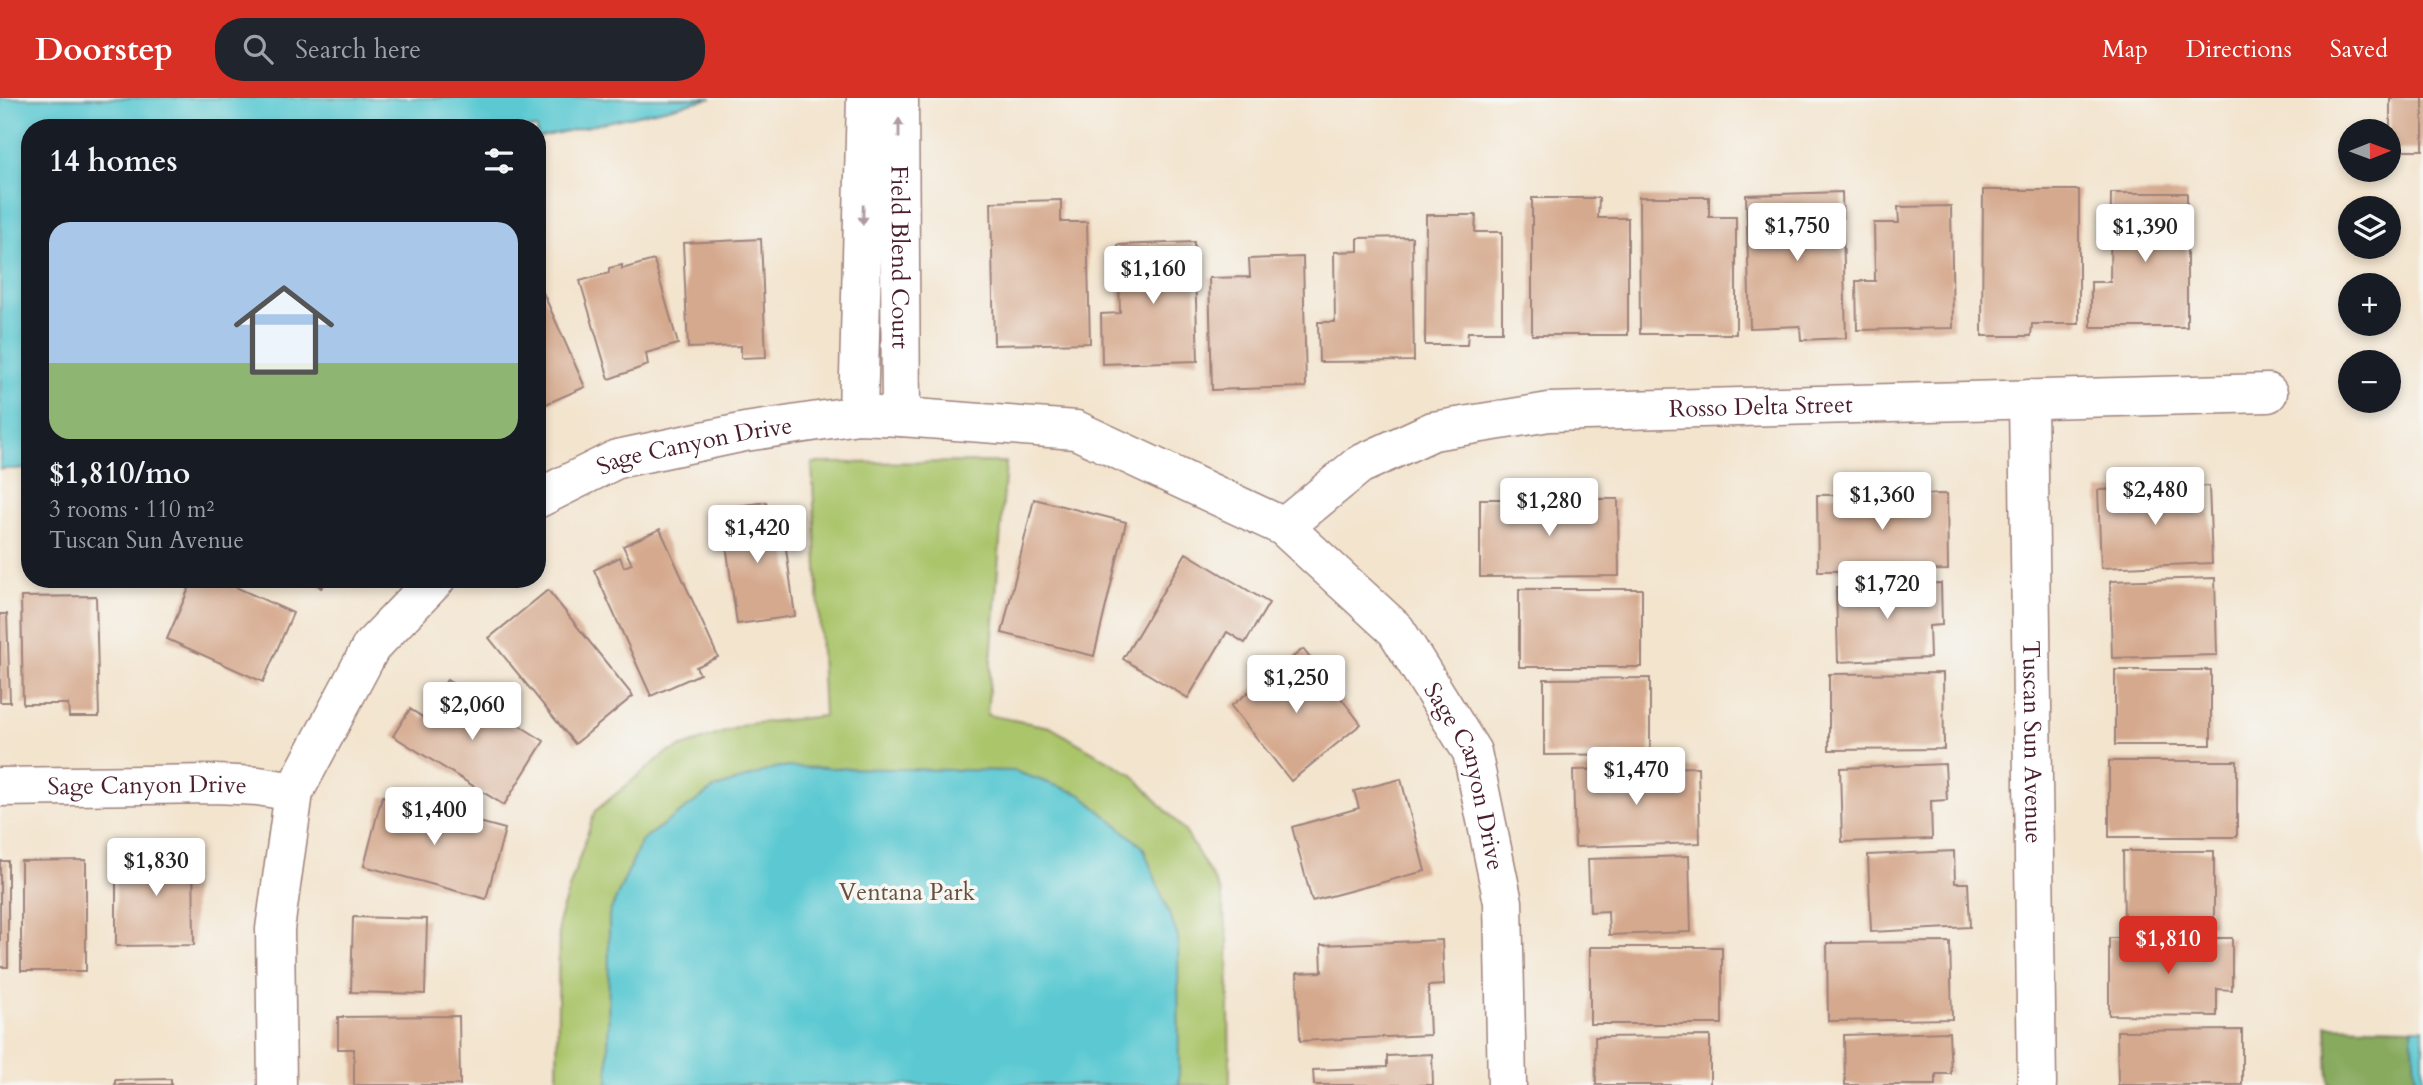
<!DOCTYPE html>
<html lang="en">
<head>
<meta charset="utf-8">
<style>
  body { margin:0; font-family:Cardo,serif; background:#20242c; color:#f1f3f6; height:100vh; display:flex; flex-direction:column; font-size:26px; white-space:nowrap }
  * { box-sizing:border-box; margin:0 }
  p { font-size:23px; color:#9ea1a6 }
  .icon { flex:none; width:38px; height:38px; fill:none; stroke:currentColor; stroke-width:2; stroke-linecap:round; stroke-linejoin:round }
  .map { position:relative; flex:1; overflow:hidden }
  .drawer { position:absolute; left:21px; top:21px; width:525px; height:469px; display:flex; flex-direction:column; background:#171b24; border-radius:28px; box-shadow:0 4px 10px #0003 }
  .drawer>* { flex:none }
  .needle { width:46px; rotate:89deg }
  .buttons { position:absolute; left:2338px; top:21px; display:grid; gap:14px }
  .buttons a { display:grid; place-items:center; width:63px; height:63px; border-radius:50%; background:#171b24; box-shadow:0 4px 10px #0003; font-size:35px }
  .price { position:absolute; translate:-50% -60px; padding:0 16px; border-radius:7px; background:#fff; color:#222; font-size:23px; line-height:46px; filter:drop-shadow(0 2px 4px #0008) }
  .price::after { content:''; position:absolute; left:50%; top:42px; width:21px; height:16px; margin-left:-10px; background:inherit; clip-path:polygon(0 0,100% 0,50% 100%) }
  .price.on { background:#d93025; color:#fff }
  ul { padding:0; list-style:none }
  li { display:grid; align-content:center; gap:14px; height:371px; padding:0 28px }
  li span { display:grid; place-items:center; height:217px; border-radius:21px; color:#555 }
  li>.icon { margin-inline-start:auto }
  span .icon { width:126px; height:126px; fill:#fffc; stroke-width:1 }
  li b { font-size:30px }
  h2 { display:flex; justify-content:space-between; align-items:center; height:84px; padding:0 28px; font-size:30px }
  header { display:flex; align-items:center; gap:42px; box-sizing:border-box; height:98px; padding:0 35px; background:#d93025; color:#fff }
  header strong { font-size:33px }
  nav { display:flex; gap:38px; margin-inline-start:auto; font-size:24px }
  .search { width:490px; height:63px; background:#20242c; display:flex; align-items:center; gap:18px; box-sizing:border-box; padding:0 24px; border-radius:28px; color:#9ea1a6; font-size:26px }
  .map>svg:first-child { display:block }
  .green { fill:#aac56b; stroke:#7a724b; stroke-width:2 }
  .forest { fill:#87aa5f; stroke:#686445; stroke-width:2 }
  .water { fill:#5cc9d2; stroke:#53747e; stroke-width:2 }
  .building { fill:#d5a98d }
  .lines { fill:none; stroke-linecap:round; stroke-linejoin:round }
  .minor-casing { stroke:#9e827c; stroke-width:41 }
  .minor { stroke:#fff; stroke-width:38 }
  .oneway { fill:#ae9aa0 }
  .labels { text-anchor:middle; dominant-baseline:central; stroke-width:7; stroke-linejoin:round; paint-order:stroke }
  .street-label { font-size:24px; fill:#4a1f2b; stroke:#f6f6f2 }
  .park-label { font-size:24px; fill:#67513e; stroke:#f6f6f2 }
</style>
</head>
<body>
<header>
<strong>Doorstep</strong>
<div class="search"><svg class="icon" aria-label="search" viewBox="0 0 24 24"><circle cx="10" cy="10" r="6"/><path d="M15 15l6 6"/></svg>Search here</div>
<nav><a>Map</a><a>Directions</a><a>Saved</a></nav>
</header>
<div class="map">
<svg width="2423" height="987" viewBox="0 0 2423 987">
  <rect width="100%" height="100%" fill="#f6f6f2"/>
  <filter id="ink" filterUnits="userSpaceOnUse"><feTurbulence type="fractalNoise" baseFrequency=".0143" numOctaves="2"/><feDisplacementMap in="SourceGraphic" scale="14" xChannelSelector="R" yChannelSelector="G"/><feConvolveMatrix kernelMatrix="1 2 1 2 8 2 1 2 1" color-interpolation-filters="sRGB"/></filter>
  <filter id="wash" filterUnits="userSpaceOnUse"><feTurbulence type="fractalNoise" baseFrequency=".00686" numOctaves="4" result="noise"/><feDisplacementMap in="SourceGraphic" scale="28" xChannelSelector="R" yChannelSelector="G"/><feGaussianBlur stdDeviation="1.57" result="paint"/><feColorMatrix in="noise" values="0 0 0 0 0 0 0 0 0 0 0 0 0 0 0 0 0 1.4 0 .05"/><feComposite in="paint" operator="in"/></filter>
  <g filter="url(#wash)">
    <rect width="100%" height="100%" fill="#f3e4ce"/>
    <path class="green" d="M 1006,364 L 987,617 L 1050,629 L 1133,677 L 1185,733 L 1221,794 L 1228,842 L 1230,987 L 557,987 L 559,821 L 595,713 L 666,655 L 747,626 L 824,618 L 812,365 Z"/>
    <path class="forest" d="M 2327,928 L 2412,930 L 2416,987 L 2329,987 Z"/>
    <path class="water" d="M 0,0 L 712,0 L 537,40 L 537,30 L 30,30 L 30,371 L 0,371 Z
      M 778,669 L 1014,673 L 1080,696 L 1143,749 L 1178,839 L 1179,987 L 608,987 L 609,816 L 642,742 L 713,691 Z
      M 2412,930 L 2423,930 L 2423,987 L 2416,987 Z"/>
    <g id="blocks">
      <path class="building" d="M 2390,0 L 2423,0 L 2423,52 L 2390,52 Z
        M 1983,92 L 2079,92 L 2079,226 L 2032,226 L 2031,238 L 1982,238 Z
        M 1842,94 L 1846,240 L 1801,242 L 1800,228 L 1750,230 L 1746,97 Z
        M 2111,95 L 2187,95 L 2187,229 L 2091,229 L 2091,184 L 2110,184 Z
        M 1639,99 L 1709,99 L 1709,119 L 1736,119 L 1736,236 L 1640,236 Z
        M 1532,100 L 1599,100 L 1598,120 L 1628,120 L 1628,237 L 1532,237 Z
        M 1061,102 L 1061,124 L 1087,124 L 1090,245 L 994,247 L 991,104 Z
        M 1951,108 L 1953,230 L 1857,232 L 1856,183 L 1875,183 L 1874,125 L 1899,125 L 1898,109 Z
        M 1426,117 L 1476,117 L 1475,134 L 1502,134 L 1502,234 L 1468,234 L 1467,247 L 1425,247 Z
        M 1412,139 L 1414,263 L 1319,264 L 1318,224 L 1335,224 L 1334,154 L 1358,153 L 1358,140 Z
        M 761,141 L 766,259 L 741,260 L 741,248 L 688,250 L 683,145 Z
        M 1194,144 L 1198,263 L 1102,266 L 1101,216 L 1120,215 L 1118,147 Z
        M 1303,159 L 1306,289 L 1212,292 L 1209,180 L 1250,179 L 1249,161 Z
        M 654,162 L 678,246 L 646,255 L 648,267 L 609,281 L 580,183 L 609,175 L 609,170 L 622,167 L 622,171 Z
        M 541,190 L 585,289 L 537,310 L 537,192 Z
        M 2209,388 L 2212,465 L 2101,470 L 2098,392 Z
        M 1947,396 L 1948,472 L 1818,473 L 1817,397 Z
        M 1034,401 L 1126,424 L 1094,558 L 1002,535 Z
        M 1480,401 L 1618,401 L 1619,478 L 1480,479 Z
        M 766,404 L 770,430 L 783,428 L 795,518 L 737,526 L 721,410 Z
        M 660,431 L 718,559 L 696,569 L 700,576 L 651,598 L 594,472 L 620,459 L 624,469 L 632,466 L 623,448 Z
        M 1186,455 L 1269,505 L 1245,545 L 1227,534 L 1188,600 L 1123,561 Z
        M 2215,480 L 2217,557 L 2112,560 L 2110,483 Z
        M 193,481 L 218,481 L 293,515 L 263,584 L 167,541 Z
        M 311,481 L 329,481 L 321,490 Z
        M 1941,485 L 1942,527 L 1929,528 L 1930,560 L 1838,564 L 1836,489 Z
        M 1519,491 L 1642,491 L 1642,569 L 1519,569 Z
        M 548,492 L 633,598 L 575,646 L 489,540 Z
        M 96,498 L 99,619 L 69,619 L 68,606 L 23,606 L 21,499 Z
        M 0,516 L 7,516 L 10,604 L 0,604 Z
        M 1303,551 L 1361,626 L 1291,683 L 1231,608 Z
        M 2115,572 L 2211,572 L 2211,647 L 2115,647 Z
        M 1943,575 L 1944,651 L 1829,652 L 1829,576 Z
        M 1650,580 L 1650,656 L 1544,657 L 1544,581 Z
        M 447,582 L 544,643 L 504,707 L 393,638 L 410,611 L 424,620 Z
        M 2109,663 L 2237,663 L 2237,739 L 2109,739 Z
        M 1945,666 L 1947,702 L 1931,703 L 1932,741 L 1842,744 L 1840,670 Z
        M 1698,669 L 1700,745 L 1575,749 L 1573,672 Z
        M 1401,681 L 1425,773 L 1312,803 L 1292,729 L 1359,710 L 1354,693 Z
        M 382,698 L 505,731 L 486,801 L 364,768 Z
        M 147,748 L 193,748 L 194,847 L 116,848 L 116,761 L 147,760 Z
        M 1954,753 L 1955,785 L 1968,785 L 1970,829 L 1871,834 L 1868,757 Z
        M 2123,753 L 2214,753 L 2214,827 L 2124,827 Z
        M 1689,758 L 1691,834 L 1609,837 L 1608,813 L 1590,814 L 1588,761 Z
        M 86,762 L 86,873 L 21,873 L 21,763 Z
        M 0,763 L 8,763 L 8,869 L 0,869 Z
        M 353,819 L 427,821 L 425,896 L 351,894 Z
        M 2109,840 L 2232,840 L 2232,892 L 2217,891 L 2217,918 L 2109,917 Z
        M 1442,842 L 1444,887 L 1428,888 L 1430,937 L 1300,943 L 1297,875 L 1322,874 L 1321,847 Z
        M 1950,844 L 1952,921 L 1828,923 L 1827,845 Z
        M 1590,849 L 1722,849 L 1722,926 L 1590,926 Z
        M 459,918 L 460,987 L 354,987 L 354,951 L 338,951 L 338,919 Z
        M 2242,932 L 2242,987 L 2118,987 L 2117,933 Z
        M 1949,934 L 1951,976 L 1936,976 L 1936,987 L 1845,987 L 1844,937 Z
        M 1710,938 L 1710,987 L 1596,987 L 1595,939 Z
        M 1432,956 L 1433,987 L 1314,987 L 1313,972 L 1387,969 L 1387,958 Z
        M 171,981 L 171,987 L 115,987 L 115,982 Z"/>
    </g>
  </g>
  <g filter="url(#ink)">
    <use href="#blocks" fill-opacity="0" stroke="#9e827c" stroke-width="2"/>
    <g class="lines">
      <g class="minor-casing">
        <g id="minor">
          <path id="s1" d="M 899,0 L 901,319"/>
          <path id="s2" d="M 2028,301 L 2037,987"/>
          <path d="M 858,317 L 866,0"/>
          <path id="s3" d="M 537,401 L 617,361 L 745,334 L 858,317 L 901,319 L 1076,332 L 1284,429 L 1396,532 L 1472,654 L 1503,804 L 1507,987"/>
          <path id="s4" d="M 1284,429 L 1359,367 L 1433,333 L 1549,314 L 2268,295"/>
          <path id="s5" d="M 0,689 L 216,686 L 258,688 L 294,694"/>
          <path d="M 277,987 L 275,831 L 294,694 L 371,549 L 436,481"/>
        </g>
      </g>
      <use href="#minor" class="minor"/>
    </g>
    <defs><path id="oneway-solid" d="M-6-.8H1V-3.2L6.5 0L1 3.2V.8H-6Z" transform="scale(1.75)"/></defs>
    <g class="oneway">
      <use href="#oneway-solid" transform="translate(899 30) rotate(-90)"/>
      <use href="#oneway-solid" transform="translate(863 117) rotate(91)"/>
    </g>
  </g>
  <g class="labels">
    <g class="street-label">
      <text stroke="none"><textPath href="#s1" startOffset="159">Field Blend Court</textPath></text>
      <text stroke="none"><textPath href="#s4" startOffset="508">Rosso Delta Street</textPath></text>
      <text stroke="none"><textPath href="#s3" startOffset="168">Sage Canyon Drive</textPath></text>
      <text stroke="none"><textPath href="#s2" startOffset="343">Tuscan Sun Avenue</textPath></text>
      <text stroke="none"><textPath href="#s3" startOffset="1099">Sage Canyon Drive</textPath></text>
      <text stroke="none"><textPath href="#s5" startOffset="147">Sage Canyon Drive</textPath></text>
    </g>
    <g class="park-label">
      <text x="907" y="794">Ventana Park</text>
    </g>
  </g>
</svg>
<div class="buttons">
<a><svg class="needle" viewBox="-14 -14 28 28"><path d="M0-13l5 13h-10z" fill="#e53935"/><path d="M0 13l5-13h-10z" fill="#9ea1a6"/></svg></a>
<a><svg class="icon" aria-label="layers" viewBox="0 0 24 24"><path d="M12 4l9 5-9 5-9-5zM3 14l9 5 9-5"/></svg></a>
<a>+</a>
<a>−</a>
</div>
<b class="price" style="left:1797px;top:165px">$1,750</b>
<b class="price" style="left:2145px;top:166px">$1,390</b>
<b class="price" style="left:1153px;top:208px">$1,160</b>
<b class="price" style="left:2155px;top:429px">$2,480</b>
<b class="price" style="left:1882px;top:434px">$1,360</b>
<b class="price" style="left:1549px;top:440px">$1,280</b>
<b class="price" style="left:757px;top:467px">$1,420</b>
<b class="price" style="left:1887px;top:523px">$1,720</b>
<b class="price" style="left:1296px;top:617px">$1,250</b>
<b class="price" style="left:472px;top:644px">$2,060</b>
<b class="price" style="left:1636px;top:709px">$1,470</b>
<b class="price" style="left:434px;top:749px">$1,400</b>
<b class="price" style="left:156px;top:800px">$1,830</b>
<b class="price on" style="left:2168px;top:878px">$1,810</b>
<section class="drawer">
<h2>14 homes<svg class="icon" aria-label="filters" viewBox="0 0 24 24"><path d="M4 7h16M4 17h16"/><circle cx="9" cy="7" r="2"/><circle cx="15" cy="17" r="2"/></svg></h2>
<ul>
<li><span style="background:linear-gradient(#a9c7e8 65%,#8fb573 0)"><svg class="icon" aria-label="home" viewBox="0 0 24 24"><path d="M3 11l9-7 9 7M6 9v11h12V9"/></svg></span><div><b>$1,810/mo</b><p>3 rooms · 110 m²</p><p>Tuscan Sun Avenue</p></div></li>
</ul>
</section>
</div>
</body>
</html>
